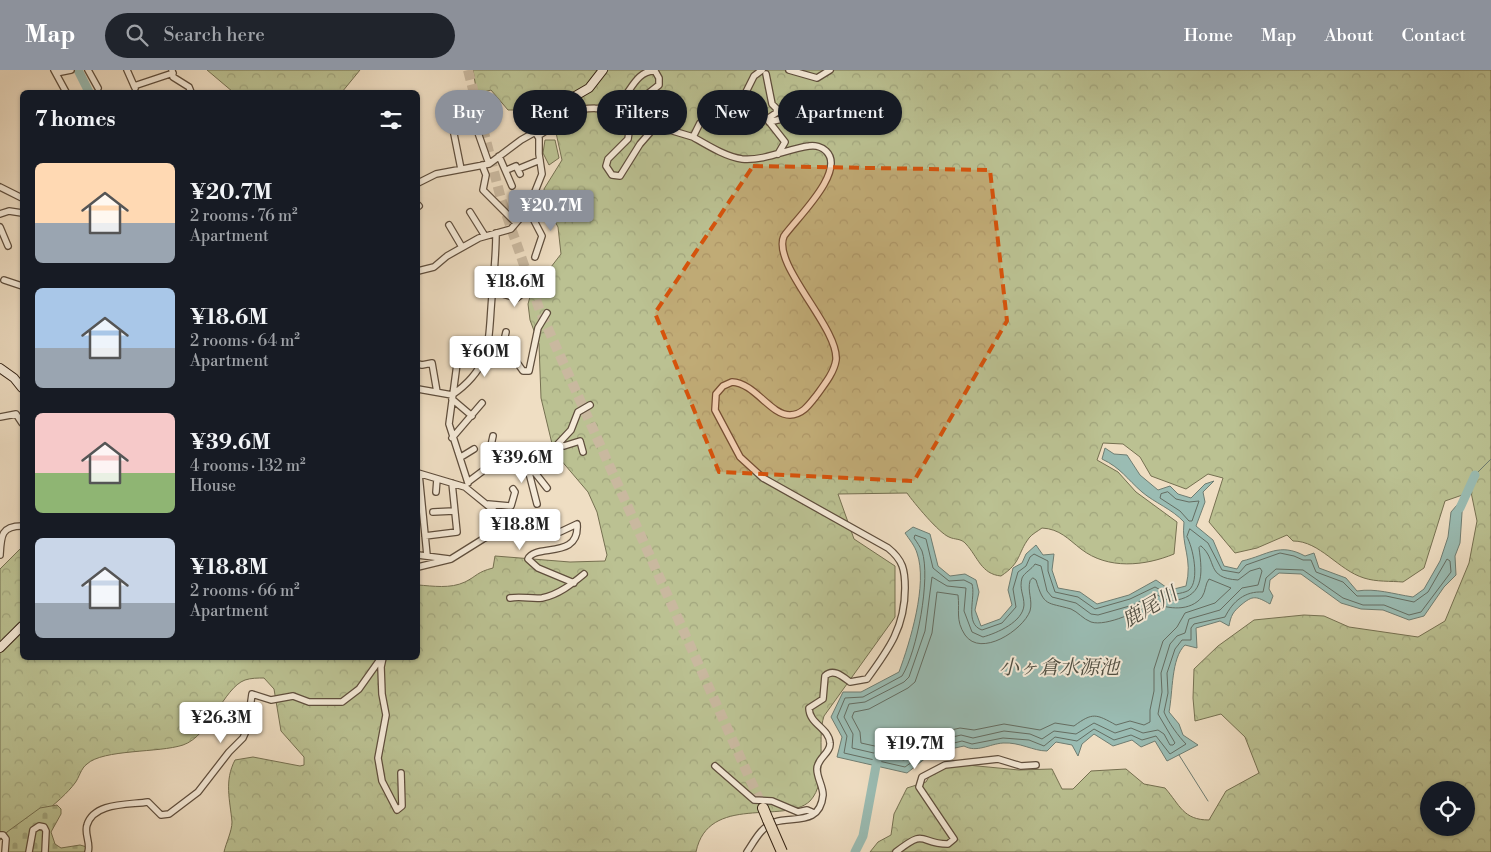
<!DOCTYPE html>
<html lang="en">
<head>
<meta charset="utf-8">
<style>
  body { margin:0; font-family:"Libre Bodoni","Noto Serif JP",serif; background:#20242c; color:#f1f3f6; height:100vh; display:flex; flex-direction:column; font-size:19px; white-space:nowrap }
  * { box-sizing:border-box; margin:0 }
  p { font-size:16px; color:#9ea1a6 }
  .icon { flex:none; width:28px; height:28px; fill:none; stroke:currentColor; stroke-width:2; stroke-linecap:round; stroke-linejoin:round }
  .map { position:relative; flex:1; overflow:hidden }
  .panel { position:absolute; left:20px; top:20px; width:400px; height:570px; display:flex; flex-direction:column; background:#171b24; border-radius:8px; box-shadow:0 1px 4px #0004 }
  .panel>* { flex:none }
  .guide { position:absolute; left:435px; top:20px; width:475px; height:45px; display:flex; gap:10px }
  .buttons { position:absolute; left:1420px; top:711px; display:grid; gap:10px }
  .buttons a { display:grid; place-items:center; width:55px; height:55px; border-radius:50%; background:#171b24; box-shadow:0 1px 4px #0004; font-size:25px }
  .price { position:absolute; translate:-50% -42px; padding:0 11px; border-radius:5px; background:#fff; color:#222; font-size:16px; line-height:32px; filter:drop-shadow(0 1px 2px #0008) }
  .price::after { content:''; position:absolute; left:50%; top:30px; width:15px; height:11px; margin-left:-8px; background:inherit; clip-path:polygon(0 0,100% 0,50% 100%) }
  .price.on { background:#8c9099; color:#fff }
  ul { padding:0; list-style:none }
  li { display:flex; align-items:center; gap:15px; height:125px; padding:0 15px }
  li span { display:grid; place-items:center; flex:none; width:140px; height:100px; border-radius:8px; color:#555 }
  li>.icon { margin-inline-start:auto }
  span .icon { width:60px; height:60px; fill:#fffc; stroke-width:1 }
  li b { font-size:21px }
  h2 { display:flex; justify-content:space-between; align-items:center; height:60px; padding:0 15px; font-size:21px }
  .pill { padding:0 18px; border-radius:22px; background:#171b24; box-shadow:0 1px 4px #0004; font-size:18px; line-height:45px }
  .pill.on { background:#8c9099; color:#fff }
  header { display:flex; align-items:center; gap:30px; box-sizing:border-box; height:70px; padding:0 25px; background:#8c9099; color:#fff }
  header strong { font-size:24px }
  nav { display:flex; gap:28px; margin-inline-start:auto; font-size:18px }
  .search { width:350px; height:45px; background:#20242c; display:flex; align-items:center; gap:12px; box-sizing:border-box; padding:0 18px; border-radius:28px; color:#9ea1a6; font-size:19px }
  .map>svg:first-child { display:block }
  .green { fill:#bbc192; stroke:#757051 }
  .forest { fill:url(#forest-crowns); stroke:#757051; fill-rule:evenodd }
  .cemetery { fill:url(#cemetery-stones); stroke:#757051 }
  .water { fill:#9abcb3; stroke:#6f7d72 }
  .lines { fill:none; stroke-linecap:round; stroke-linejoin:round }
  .shore { stroke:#646d62; stroke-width:1 }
  .stream { stroke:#6f7d72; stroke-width:1 }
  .river { stroke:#9abcb3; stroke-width:9 }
  .highway-tunnel { stroke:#c9b89f; stroke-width:10; stroke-dasharray:10 5; stroke-linecap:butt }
  .street-casing { stroke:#5f4e3d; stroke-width:8 }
  .secondary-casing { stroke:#2f1e10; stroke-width:10 }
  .highway-casing { stroke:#2f1e10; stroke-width:12 }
  .street { stroke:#f5ead8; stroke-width:5.5 }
  .secondary { stroke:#f5ead8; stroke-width:8 }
  .highway { stroke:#efdec3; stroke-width:10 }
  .highway-bridge-casing { stroke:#2f1e10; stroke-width:12; stroke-linecap:butt }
  .highway-bridge { stroke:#efdec3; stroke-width:10 }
  .marked { fill:#d6530c; fill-opacity:0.2; stroke:#d6530c; stroke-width:4; stroke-dasharray:10 6; stroke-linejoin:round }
  .labels { text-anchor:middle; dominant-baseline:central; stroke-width:4; stroke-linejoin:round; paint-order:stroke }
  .water-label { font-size:20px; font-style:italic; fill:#4f4d41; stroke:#f5ead8 }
</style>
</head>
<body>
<header>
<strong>Map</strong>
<div class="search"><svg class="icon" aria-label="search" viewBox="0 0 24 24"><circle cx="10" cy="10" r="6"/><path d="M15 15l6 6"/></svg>Search here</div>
<nav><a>Home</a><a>Map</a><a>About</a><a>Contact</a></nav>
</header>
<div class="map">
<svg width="1491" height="782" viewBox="0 0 1491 782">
  <defs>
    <pattern id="forest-crowns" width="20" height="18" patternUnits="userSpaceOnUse" patternTransform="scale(1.25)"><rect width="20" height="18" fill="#bbc192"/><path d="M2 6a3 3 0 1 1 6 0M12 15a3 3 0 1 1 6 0" fill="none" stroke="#a1a57d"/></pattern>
    <pattern id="cemetery-stones" width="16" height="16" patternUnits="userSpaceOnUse" patternTransform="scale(1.25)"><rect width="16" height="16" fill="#bbc192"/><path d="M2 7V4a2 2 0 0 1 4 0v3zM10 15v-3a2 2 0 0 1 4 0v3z" fill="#a1a57d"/></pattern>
  </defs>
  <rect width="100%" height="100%" fill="#efdec3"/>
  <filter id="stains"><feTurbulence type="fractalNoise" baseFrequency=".004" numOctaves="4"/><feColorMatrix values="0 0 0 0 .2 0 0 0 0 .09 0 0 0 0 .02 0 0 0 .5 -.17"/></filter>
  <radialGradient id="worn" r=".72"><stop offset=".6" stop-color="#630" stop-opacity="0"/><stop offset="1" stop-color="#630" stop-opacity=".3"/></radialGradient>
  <path class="green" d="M 545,70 L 555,70 L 559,88 L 549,95 L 543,83 Z"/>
  <path class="forest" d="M 207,0 L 360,0 L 342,22 L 233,22 Z
    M 473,0 L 1491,0 L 1491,782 L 870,782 L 878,772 L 891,765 L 894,744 L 907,718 L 926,712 L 931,703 L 957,694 L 1019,700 L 1052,699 L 1062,719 L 1073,719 L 1091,701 L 1126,699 L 1144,714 L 1165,718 C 1180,735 1183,750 1209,750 L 1226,721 L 1259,703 L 1245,667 L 1221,644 L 1195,651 L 1193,628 L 1194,599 L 1218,576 L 1254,550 L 1304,545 L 1324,546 L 1349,557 L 1418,567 L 1445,551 L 1469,493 L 1477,451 L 1471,422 L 1445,431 L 1424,498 L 1403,512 C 1391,511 1376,512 1364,508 C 1338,500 1320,471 1293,471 L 1287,465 L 1257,478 L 1235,483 L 1209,452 L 1223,408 L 1208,404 L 1186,419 L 1151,406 L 1140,387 L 1123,374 L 1103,373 L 1097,390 L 1118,402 L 1136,422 L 1177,452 L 1174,484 C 1145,496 1108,500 1081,479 C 1068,469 1060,459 1042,458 C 1038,461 1032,464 1029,468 C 1017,484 1022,492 1001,506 C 981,504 978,487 966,474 C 961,468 955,470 949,467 C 939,463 914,433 907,423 L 838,424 L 854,469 L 895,496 L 895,547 L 824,646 C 816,670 829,711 810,731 C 785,755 708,723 696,782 L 224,782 C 226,773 232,761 232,752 C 230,730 224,711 235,690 L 253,687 L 300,696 L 304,695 L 304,687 L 281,661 L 274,619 L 264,608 C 258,608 251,608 245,610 C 223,618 210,666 183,675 C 159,683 103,679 87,694 C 81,698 79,708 75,713 C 62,731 20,763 0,770 L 0,499 L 22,477 L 22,588 L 418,588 L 418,515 C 433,516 450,519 465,512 C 477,506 477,502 493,498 L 495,486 L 570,492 L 605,491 L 607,485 L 597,442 L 588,422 L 554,382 L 541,328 L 539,274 L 530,250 L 528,234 L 531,223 L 561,184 L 558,157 L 546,135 L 544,119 L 562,90 L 551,40 L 508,40 L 491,20 L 477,24 ZM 1429,720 L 1466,720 L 1466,758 L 1429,758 Z"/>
  <path class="cemetery" d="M 57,735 L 61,739 L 61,744 L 51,762 L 55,774 L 61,778 L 80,775 L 87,777 L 85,782 L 3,782 L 4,768 L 7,762 L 40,738 Z"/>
  <path class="water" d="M 1105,378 L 1114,384 L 1127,385 L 1140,405 L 1158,420 L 1170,416 L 1178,424 L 1191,428 L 1205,414 L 1214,411 L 1203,422 L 1205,432 L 1196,456 L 1213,470 L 1224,496 L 1237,499 L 1242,491 C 1268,485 1279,472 1305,486 L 1314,483 L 1319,498 L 1346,508 L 1357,521 C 1376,518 1393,524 1413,527 L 1424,519 L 1440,491 L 1448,467 L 1451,442 L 1463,428 L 1460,473 L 1455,486 L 1456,505 L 1444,517 L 1424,546 L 1409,550 L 1383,540 L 1361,539 L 1341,533 L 1301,504 L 1279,503 L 1270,510 L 1269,519 L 1273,526 L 1270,534 C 1256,526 1253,525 1241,535 C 1233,542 1231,545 1229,556 L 1220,551 L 1196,558 L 1197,578 L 1185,575 C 1171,588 1173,622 1169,642 L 1179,654 L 1183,665 L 1198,675 L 1167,691 L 1155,671 L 1141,677 L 1132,670 L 1113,676 L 1094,664 L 1082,674 L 1078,686 L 1072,675 L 1056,672 L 1047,681 C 1033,681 1020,672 1003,673 C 989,674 977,683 964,676 L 932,683 L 907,703 L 837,687 L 842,667 L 831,647 L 843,622 L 861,622 L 899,602 C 910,572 928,514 917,483 C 915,476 909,469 905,463 L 913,457 L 930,464 L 938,496 L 950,506 L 965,504 L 976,510 L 979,522 L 975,540 L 981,556 L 1000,549 L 1012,535 L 1008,520 L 1013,498 L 1022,493 L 1026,484 L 1036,475 L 1043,485 L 1054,484 L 1052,500 L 1058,518 L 1080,522 L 1097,534 L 1129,525 L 1156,510 L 1170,520 L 1186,516 C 1193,488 1181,477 1184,452 C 1172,439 1155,433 1142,422 C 1127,409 1121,398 1102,389 Z"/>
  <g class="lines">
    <path class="shore" d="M 1168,422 L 1176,429 L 1189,432 L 1199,431 L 1192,451 L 1189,451 L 1180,441 L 1160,428 L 1161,424 Z
      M 1190,459 L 1208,473 L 1222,500 L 1239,503 L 1246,495 L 1280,483 L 1294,486 L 1303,490 L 1311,490 L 1316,502 L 1343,512 L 1357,526 L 1386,526 L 1414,532 L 1428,522 L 1447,489 L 1450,491 L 1451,502 L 1421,542 L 1409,545 L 1384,535 L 1363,535 L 1343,528 L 1303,500 L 1276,499 L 1266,508 L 1263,522 C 1245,521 1233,531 1225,547 L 1194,554 L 1191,558 L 1191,570 L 1182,570 L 1175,579 L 1167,603 L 1168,623 L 1164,642 C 1168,652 1179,667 1186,674 L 1170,684 L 1156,666 L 1142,670 L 1131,665 L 1114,670 L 1094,659 L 1077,671 L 1055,667 L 1044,676 L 1029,670 L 1003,668 L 972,674 L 962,671 L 930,679 L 905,697 L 844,683 L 847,666 L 837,647 L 845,628 L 863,627 L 902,606 C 917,582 931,508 922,481 C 920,477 917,472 914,468 L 915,465 L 926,469 L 933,498 L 949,511 L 964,510 L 972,514 C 976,527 964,554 982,560 L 1002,553 L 1016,537 L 1013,519 L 1018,502 L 1026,496 L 1030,487 L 1034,484 L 1048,491 L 1048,501 L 1055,522 L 1078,527 L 1095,539 L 1130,529 L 1155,517 L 1170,525 C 1175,524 1185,523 1189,520 C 1200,511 1193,477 1187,467 Z
      M 1201,476 C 1218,490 1205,508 1238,510 L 1250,501 L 1260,498 L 1262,501 L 1258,515 L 1242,518 L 1220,540 L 1189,549 L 1185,563 L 1177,566 L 1170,574 L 1161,603 L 1162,622 L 1158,644 L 1175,673 L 1173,675 L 1170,675 L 1164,664 L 1158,660 L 1143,663 L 1131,658 L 1115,663 L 1094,653 L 1076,664 L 1054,661 L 1042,669 L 1030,664 L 1004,661 L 973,668 L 961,665 L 927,673 L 904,690 L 852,678 L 853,664 L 844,647 L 849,634 L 865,632 L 904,612 L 909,607 L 925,561 L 932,507 L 947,516 L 966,518 L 964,541 L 972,562 L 983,567 C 997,563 1023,552 1024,535 C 1024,525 1019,519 1022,508 C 1024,503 1032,499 1035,494 L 1041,496 L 1047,521 L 1052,527 L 1076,533 L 1091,544 L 1098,545 L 1133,535 L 1155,524 L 1170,531 C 1204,528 1203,506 1199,478 Z
      M 1033,508 L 1036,510 C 1044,537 1047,532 1071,539 C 1078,542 1083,549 1091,552 C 1107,557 1140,540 1154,533 C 1168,539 1190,542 1202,527 C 1206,521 1205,514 1209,509 L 1231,518 L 1215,533 L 1185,543 L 1177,557 L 1163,571 L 1154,599 L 1154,621 L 1150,640 L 1150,652 L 1144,655 L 1130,651 L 1116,655 C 1096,644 1093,642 1074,656 L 1055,653 L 1040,660 L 1004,654 L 974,660 L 960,658 L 924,666 L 902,682 L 861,673 L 860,662 L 852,647 L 854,642 L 869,639 L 908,618 L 915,612 L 932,563 L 937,522 L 958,525 C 960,540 955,550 965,565 C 981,588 1023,560 1030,541 C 1033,530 1027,521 1030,511 Z"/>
    <path class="stream" d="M 1475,405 L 1491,389
      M 1179,685 L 1208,731"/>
    <path class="river" d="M 78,0 L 89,22
      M 1460,438 L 1475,405
      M 855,782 L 863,766 L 878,685"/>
    <path class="highway-tunnel" d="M 468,0 L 501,129 L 540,241 L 763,738"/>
    <g class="street-casing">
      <path id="street" d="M 54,0 L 66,22
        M 88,0 L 98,18
        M 127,0 L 135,18
        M 172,0 L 173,7 L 189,17 L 191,22
        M 789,0 L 817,8 L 830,0
        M 56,3 L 71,0
        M 766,4 L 772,34 L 777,39 L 776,43 L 767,49
        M 134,16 L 173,3
        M 455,33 L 453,59 L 461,99
        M 481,43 L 476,57 L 489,94
        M 719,47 L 741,39 L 767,49 L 785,72 L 778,84
        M 769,52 L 799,45
        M 535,62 L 541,64 C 555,56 567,40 584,39 C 594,37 609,41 618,34 C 630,24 636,0 655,1 L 659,8 L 659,15 L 636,33 L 632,42 L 628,69 L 608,89 L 606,96 L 612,105 L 620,106 L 640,74 L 654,58 L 663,58 L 693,67 L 700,53 L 708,49 L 719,47 L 745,24 L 754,6 L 762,0
        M 693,67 C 707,75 726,87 742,89 C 765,91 787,79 809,76 C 815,75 822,77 826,81 C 847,101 796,149 784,166 C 771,194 839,258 836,290 C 834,303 824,315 816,326 C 809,335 802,345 790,345 C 770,345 755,313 732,312 L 723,316 L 716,324 L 715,340 L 740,387 L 763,408 L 888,478 C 903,490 905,500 905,518 C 905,557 889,579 867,609 L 850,612 C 842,606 833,598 825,606 L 823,629 L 809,638 C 809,654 829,658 830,673 C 831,683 817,688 817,699 C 817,708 823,716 823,725 C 820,756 793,746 775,752 C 761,757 755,770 747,782
        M 499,86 L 512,116
        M 482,95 L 486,105 L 483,120 L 516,153
        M 509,99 L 516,96 L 520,104
        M 518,99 L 540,90
        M 418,113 L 436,104 L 489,94 L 521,70 L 537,61
        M 0,117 L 22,128
        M 418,135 L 419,136
        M 528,139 L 542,166 L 535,187
        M 470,142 L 485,166
        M 0,144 L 9,141 L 22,143
        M 449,155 L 462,177
        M 0,157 L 8,176
        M 418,201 L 434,197 L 447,186 L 479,168 L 511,159 L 528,139 L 542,104 L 539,84 L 539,68 L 535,62
        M 4,210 L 22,216
        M 492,221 L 517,228 L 530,217
        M 490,270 L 506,277 L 523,301 L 529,301 L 538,258 L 547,243
        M 503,275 L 506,262
        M 459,279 L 449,354 L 468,413
        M 418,294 L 422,295 L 432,293 L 437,322
        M 418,319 L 452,325 C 493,297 488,270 492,226 C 494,205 496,184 496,163
        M 452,329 L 472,346
        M 0,347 L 16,344 L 22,353
        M 452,368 L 482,333
        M 558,374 L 564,376 L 580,371 L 583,382
        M 461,387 L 474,379
        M 502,391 L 515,398
        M 486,399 L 493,366
        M 528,399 L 537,434
        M 418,403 L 465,417 L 508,452 L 505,458 L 483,469 L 451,489 L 418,497
        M 419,404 L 427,485
        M 536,404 L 547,418
        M 468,412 L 484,400 L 498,396 L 510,381 L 522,390 L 536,404 L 538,399 L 534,387 L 547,392 L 552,391 L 557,375 L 571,360 L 578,342 L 590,335
        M 436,422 L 437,409
        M 488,434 L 511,436 L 515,422 L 513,419
        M 433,442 L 454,441
        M 508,452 L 560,462 L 577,454 C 580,490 535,473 528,489 L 538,498 L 574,513
        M 425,466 L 457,462 L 452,413
        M 0,485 C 1,466 1,456 22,456
        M 418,485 L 449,489
        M 510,528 C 521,526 531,529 542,528 C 558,525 572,514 584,504
        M 383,588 L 381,597 L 382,624 L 386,645 L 378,688 L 382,711 L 397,740 L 402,736 L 401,703
        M 715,696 L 754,730 L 772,731 L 798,742 L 807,740 L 814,743
        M 0,765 L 3,765 L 6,769 L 5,782
        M 29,782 L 33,760 L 39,756 L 44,757 L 46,761 L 45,782
        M 88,782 C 91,773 84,764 87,755 C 94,732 129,735 148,732 L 161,745 L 169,744 L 198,722 L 229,682 L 243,668 L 247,659 L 252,624 L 271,630 L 293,626 L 309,632 L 342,632 L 359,619 L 381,588
        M 896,782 C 928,757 918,774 948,774 L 954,769 L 919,717 L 922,707 L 945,695 L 998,689 L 1021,696 L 1036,695"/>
    </g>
    <g class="secondary-casing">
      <path id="secondary" d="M 542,57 L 558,36 L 589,18 L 603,0
        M 0,298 L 14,308 L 22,318
        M 0,578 L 22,556"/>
    </g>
    <g class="highway-casing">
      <path id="highway" d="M 763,738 L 768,750"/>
    </g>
    <use href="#street" class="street"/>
    <use href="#secondary" class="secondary"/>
    <use href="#highway" class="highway"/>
    <g class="highway-bridge-casing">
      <path id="highway-bridge" d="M 768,750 L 782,782"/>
    </g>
    <use href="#highway-bridge" class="highway-bridge"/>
  </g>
  <path class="marked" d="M 753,96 L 990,100 L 1007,251 L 914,411 L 719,402 L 655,243 Z"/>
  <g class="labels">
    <g class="water-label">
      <text transform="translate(1150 538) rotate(-30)">鹿尾川</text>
      <text x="1059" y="598">小ヶ倉水源池</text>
    </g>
  </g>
  <rect width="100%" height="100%" filter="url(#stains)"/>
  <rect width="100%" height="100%" fill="url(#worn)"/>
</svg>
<div class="buttons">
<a><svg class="icon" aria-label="locate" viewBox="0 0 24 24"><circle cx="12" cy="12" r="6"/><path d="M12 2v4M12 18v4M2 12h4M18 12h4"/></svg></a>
</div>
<b class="price on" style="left:551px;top:162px">¥20.7M</b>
<b class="price" style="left:515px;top:238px">¥18.6M</b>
<b class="price" style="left:485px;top:308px">¥60M</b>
<b class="price" style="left:522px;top:414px">¥39.6M</b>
<b class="price" style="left:520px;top:481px">¥18.8M</b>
<b class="price" style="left:221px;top:674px">¥26.3M</b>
<b class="price" style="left:915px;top:700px">¥19.7M</b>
<div class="guide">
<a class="pill on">Buy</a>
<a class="pill">Rent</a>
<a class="pill">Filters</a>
<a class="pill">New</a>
<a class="pill">Apartment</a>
</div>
<section class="panel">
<h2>7 homes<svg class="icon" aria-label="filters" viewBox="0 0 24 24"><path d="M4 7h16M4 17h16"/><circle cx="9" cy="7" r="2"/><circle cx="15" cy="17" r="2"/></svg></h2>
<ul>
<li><span style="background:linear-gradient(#ffd9b3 60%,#9aa5b1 0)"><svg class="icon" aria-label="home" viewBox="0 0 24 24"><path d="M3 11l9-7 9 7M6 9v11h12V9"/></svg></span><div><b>¥20.7M</b><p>2 rooms · 76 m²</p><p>Apartment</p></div></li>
<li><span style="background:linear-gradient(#a9c7e8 60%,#9aa5b1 0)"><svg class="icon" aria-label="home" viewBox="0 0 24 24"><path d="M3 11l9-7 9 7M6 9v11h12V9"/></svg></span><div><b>¥18.6M</b><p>2 rooms · 64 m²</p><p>Apartment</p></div></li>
<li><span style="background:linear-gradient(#f6c9c9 60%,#8fb573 0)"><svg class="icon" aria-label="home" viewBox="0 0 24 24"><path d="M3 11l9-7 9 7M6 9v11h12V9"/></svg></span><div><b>¥39.6M</b><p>4 rooms · 132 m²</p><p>House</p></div></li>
<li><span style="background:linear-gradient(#c9d6e8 65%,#9aa5b1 0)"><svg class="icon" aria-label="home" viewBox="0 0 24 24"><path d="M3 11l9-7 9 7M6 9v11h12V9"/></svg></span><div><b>¥18.8M</b><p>2 rooms · 66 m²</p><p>Apartment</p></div></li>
</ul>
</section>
</div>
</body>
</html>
